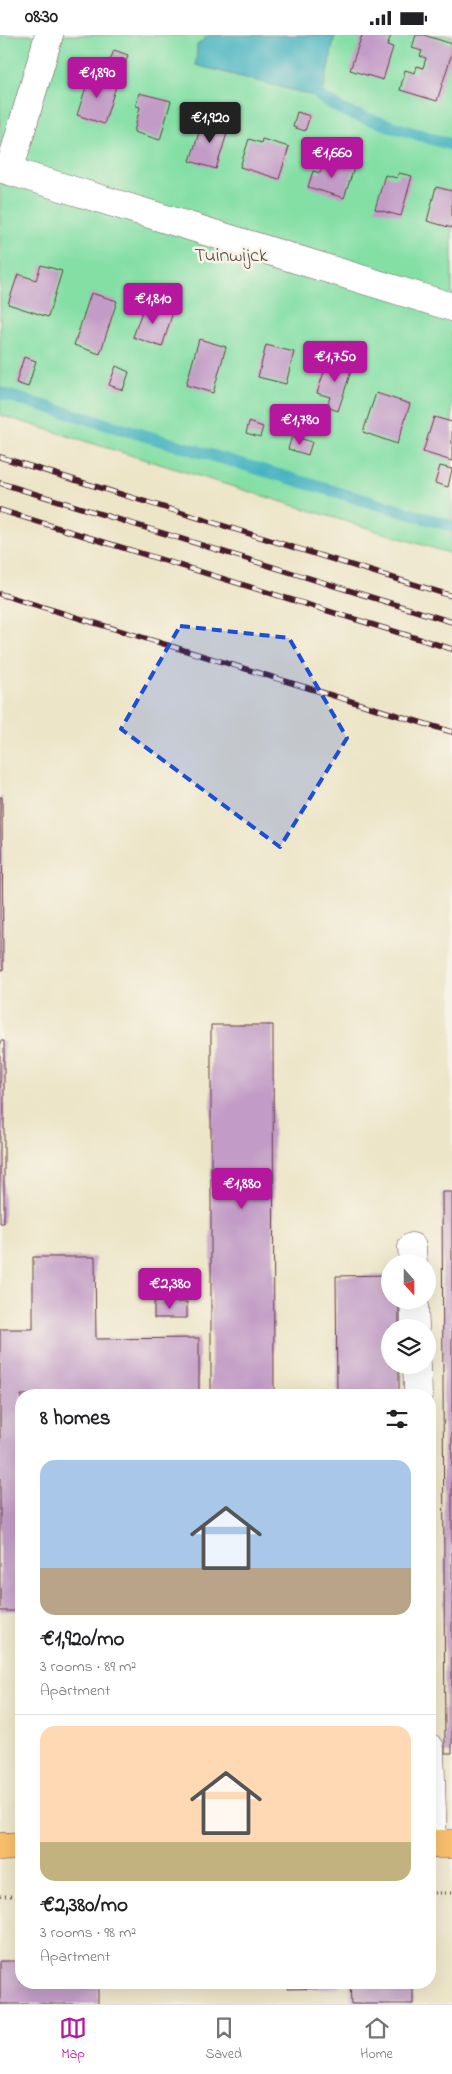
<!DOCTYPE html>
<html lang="en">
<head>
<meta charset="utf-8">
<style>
  body { margin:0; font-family:"Indie Flower",sans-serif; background:#f6f6f6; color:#202124; height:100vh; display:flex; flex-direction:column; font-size:19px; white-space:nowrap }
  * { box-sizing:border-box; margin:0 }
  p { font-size:16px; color:#757577 }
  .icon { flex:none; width:28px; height:28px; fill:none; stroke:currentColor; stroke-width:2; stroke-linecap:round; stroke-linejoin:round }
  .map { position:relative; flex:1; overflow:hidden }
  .drawer { position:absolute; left:15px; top:1354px; width:421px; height:600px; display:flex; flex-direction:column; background:#fff; border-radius:20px; box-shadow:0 5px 20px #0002 }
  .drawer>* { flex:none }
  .needle { width:32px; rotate:159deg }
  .tools { position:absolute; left:381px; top:1219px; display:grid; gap:10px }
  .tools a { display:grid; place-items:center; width:55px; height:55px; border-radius:50%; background:#fff; box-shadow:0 5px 20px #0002; font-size:25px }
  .price { position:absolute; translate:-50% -42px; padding:0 11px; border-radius:5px; background:#b5179e; color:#fff; font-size:16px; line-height:32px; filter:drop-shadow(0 1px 2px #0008) }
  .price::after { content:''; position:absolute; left:50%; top:30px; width:15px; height:11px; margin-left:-8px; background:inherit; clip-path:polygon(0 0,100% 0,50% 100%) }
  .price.current { background:#222; color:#fff }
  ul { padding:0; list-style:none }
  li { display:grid; align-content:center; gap:10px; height:265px; padding:0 25px }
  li+li { border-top:1px solid #e0e0e0 }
  li span { display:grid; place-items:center; height:155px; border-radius:15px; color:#555 }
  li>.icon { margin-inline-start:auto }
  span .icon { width:90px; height:90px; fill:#fffc; stroke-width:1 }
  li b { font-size:21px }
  h2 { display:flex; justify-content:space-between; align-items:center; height:60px; padding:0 25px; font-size:21px }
  .status { display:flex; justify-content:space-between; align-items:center; height:35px; padding:0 25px; background:#fff; direction:ltr }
  .status svg { height:14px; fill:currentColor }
  .tab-bar { display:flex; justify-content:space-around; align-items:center; height:70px; border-top:1px solid #e0e0e0; background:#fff; font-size:14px; color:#757577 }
  .tab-bar a { display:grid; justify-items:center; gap:2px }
  .tab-bar .current { color:#b5179e }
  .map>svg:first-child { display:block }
  .green { fill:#84dfa5; stroke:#677f68 }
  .water { fill:#43b2bf; stroke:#466875 }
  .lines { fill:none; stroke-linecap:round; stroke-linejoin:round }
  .stream { stroke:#43b2bf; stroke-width:12 }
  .building { fill:#c29cc6 }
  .minor-casing { stroke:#623d43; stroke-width:29 }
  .major-casing { stroke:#623d43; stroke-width:29 }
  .path { stroke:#623d43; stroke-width:3; stroke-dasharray:1 4; stroke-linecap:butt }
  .minor { stroke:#fff; stroke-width:28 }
  .major { stroke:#f9bf6c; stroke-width:28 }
  .rail-casing { stroke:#4a1f2b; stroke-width:5.5 }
  .rail { stroke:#f7f3e8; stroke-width:4; stroke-dasharray:11; stroke-linecap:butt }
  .marked { fill:#1d4ed8; fill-opacity:0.2; stroke:#1d4ed8; stroke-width:4; stroke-dasharray:10 6; stroke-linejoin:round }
  .labels { text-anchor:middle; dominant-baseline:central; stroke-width:5; stroke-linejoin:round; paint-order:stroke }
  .park-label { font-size:20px; fill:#584f4a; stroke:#f7f3e8 }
</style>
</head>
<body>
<div class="status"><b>08:30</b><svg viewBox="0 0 49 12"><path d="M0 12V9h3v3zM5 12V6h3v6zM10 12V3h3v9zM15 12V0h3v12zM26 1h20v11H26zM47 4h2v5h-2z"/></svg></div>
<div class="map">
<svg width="452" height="1969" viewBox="0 0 452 1969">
  <rect width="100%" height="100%" fill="#f7f3e8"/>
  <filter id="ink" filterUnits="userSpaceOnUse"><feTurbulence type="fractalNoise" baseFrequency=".02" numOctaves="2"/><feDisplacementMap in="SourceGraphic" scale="10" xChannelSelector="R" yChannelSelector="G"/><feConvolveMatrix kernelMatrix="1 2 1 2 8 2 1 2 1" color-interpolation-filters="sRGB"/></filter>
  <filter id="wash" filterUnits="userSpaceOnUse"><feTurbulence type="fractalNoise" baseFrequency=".0096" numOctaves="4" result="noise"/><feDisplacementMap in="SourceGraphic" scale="20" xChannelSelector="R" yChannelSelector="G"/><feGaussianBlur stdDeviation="1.12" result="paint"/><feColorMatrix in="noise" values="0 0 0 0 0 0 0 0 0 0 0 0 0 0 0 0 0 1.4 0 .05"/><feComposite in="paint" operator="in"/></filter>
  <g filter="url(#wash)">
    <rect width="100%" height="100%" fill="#ede5c8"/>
    <path class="green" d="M 0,0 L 452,0 L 452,519 L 0,380 Z"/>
    <path class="water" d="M 209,0 L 335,0 L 322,63 L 196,30 L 197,10 Z"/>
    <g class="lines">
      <path class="stream" d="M 311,51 L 322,63 L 346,77 L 452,110
        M 0,358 L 452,491"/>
    </g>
    <g id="blocks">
      <path class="building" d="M 362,0 L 391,0 L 387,11 L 393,12 L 383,45 L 350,35 Z
        M 416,0 L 424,0 L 452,9 L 452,18 L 437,66 L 400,55 L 405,35 L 415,38 L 417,31 L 423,33 L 426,23 L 420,21 L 422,16 L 412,13 Z
        M 114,15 L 128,20 L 122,39 L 107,34 Z
        M 90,40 L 117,48 L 104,89 L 77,80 Z
        M 139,58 L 171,66 L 160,105 L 134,97 L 140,72 L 136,71 Z
        M 297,77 L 310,81 L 305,96 L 293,92 Z
        M 203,85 L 229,92 L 216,134 L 190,126 Z
        M 249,104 L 261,108 L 262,104 L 289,112 L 279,144 L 240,132 Z
        M 324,124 L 354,133 L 344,163 L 308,152 L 313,136 L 320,138 Z
        M 399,138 L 412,141 L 401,181 L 375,174 L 385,140 L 397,143 Z
        M 436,152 L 452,156 L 452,193 L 427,186 Z
        M 41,230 L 62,236 L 48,282 L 8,269 L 18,239 L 36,245 Z
        M 91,258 L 117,266 L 100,319 L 74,310 Z
        M 145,268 L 173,277 L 162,312 L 133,302 Z
        M 199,304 L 226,312 L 213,358 L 186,350 Z
        M 266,310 L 294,317 L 286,349 L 258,342 Z
        M 24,322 L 36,326 L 28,352 L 16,348 Z
        M 328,325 L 352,333 L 338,376 L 327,372 L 330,362 L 317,358 Z
        M 116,331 L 129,337 L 123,355 L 109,350 Z
        M 376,358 L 410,369 L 397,409 L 363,397 Z
        M 434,382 L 452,387 L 452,426 L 423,417 Z
        M 249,387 L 263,392 L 260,402 L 246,398 Z
        M 292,401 L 312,407 L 308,420 L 288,414 Z
        M 440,431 L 452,434 L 448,452 L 435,448 Z
        M 0,762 L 2,762 L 3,935 L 0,935 Z
        M 211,990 L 273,990 L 274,1360 L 211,1360 Z
        M 0,1006 L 4,1006 L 4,1188 L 0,1188 Z
        M 442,1157 L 452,1157 L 452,1718 L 445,1718 Z
        M 33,1222 L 95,1222 L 96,1304 L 199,1303 L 199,1360 L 21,1360 L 21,1698 L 20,1698 L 17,1576 L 0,1576 L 0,1294 L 33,1294 Z
        M 390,1240 L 390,1265 L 399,1265 L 399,1292 L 390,1292 L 390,1330 L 399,1330 L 399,1360 L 337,1360 L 336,1241 Z
        M 154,1267 L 187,1267 L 187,1283 L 154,1283 Z
        M 0,1926 L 21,1926 L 21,1948 L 98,1948 L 98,1969 L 0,1969 Z
        M 287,1948 L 339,1948 L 339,1953 L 287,1954 Z
        M 350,1948 L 413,1948 L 413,1969 L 351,1969 Z"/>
    </g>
  </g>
  <g filter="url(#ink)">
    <use href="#blocks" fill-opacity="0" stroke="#623d43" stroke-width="1"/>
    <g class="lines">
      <g class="minor-casing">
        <path id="minor" d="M 0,133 L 452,272
          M 9,136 L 49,0
          M 412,1212 L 413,1228
          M 414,1265 L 415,1292
          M 417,1330 L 418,1360
          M 430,1713 L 433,1809"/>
      </g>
      <g class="major-casing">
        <path id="major" d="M 430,1809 L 452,1809
          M 0,1812 L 21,1811"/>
      </g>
      <path class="path" d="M 430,1858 L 452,1858
        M 0,1861 L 21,1861"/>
      <use href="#minor" class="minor"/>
      <use href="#major" class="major"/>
      <g class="rail-casing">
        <path id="rail" d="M 0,422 L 452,561
          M 0,448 L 452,587
          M 0,475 L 452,614
          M 0,559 L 452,697"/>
      </g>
      <use href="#rail" class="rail"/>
    </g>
  </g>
  <path class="marked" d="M 180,591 L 289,603 L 347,703 L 280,812 L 121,694 Z"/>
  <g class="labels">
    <g class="park-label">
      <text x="231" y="221">Tuinwijck</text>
    </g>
  </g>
</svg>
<div class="tools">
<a><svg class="needle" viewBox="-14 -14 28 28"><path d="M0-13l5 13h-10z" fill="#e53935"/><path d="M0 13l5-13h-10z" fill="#757577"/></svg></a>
<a><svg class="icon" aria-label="layers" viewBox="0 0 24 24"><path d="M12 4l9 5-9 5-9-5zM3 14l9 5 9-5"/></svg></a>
</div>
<b class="price" style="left:97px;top:64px">€1,890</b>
<b class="price current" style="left:210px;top:109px">€1,920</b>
<b class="price" style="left:332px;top:144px">€1,660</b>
<b class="price" style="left:153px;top:290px">€1,810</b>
<b class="price" style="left:335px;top:348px">€1,750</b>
<b class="price" style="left:300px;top:411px">€1,780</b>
<b class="price" style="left:242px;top:1175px">€1,880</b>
<b class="price" style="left:170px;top:1275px">€2,380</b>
<section class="drawer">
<h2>8 homes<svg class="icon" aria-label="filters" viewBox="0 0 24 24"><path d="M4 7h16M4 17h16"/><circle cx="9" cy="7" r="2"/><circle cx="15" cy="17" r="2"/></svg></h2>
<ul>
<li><span style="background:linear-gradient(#a9c7e8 70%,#b9a48a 0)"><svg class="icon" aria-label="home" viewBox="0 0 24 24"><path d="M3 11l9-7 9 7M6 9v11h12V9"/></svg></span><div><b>€1,920/mo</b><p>3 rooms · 89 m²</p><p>Apartment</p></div></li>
<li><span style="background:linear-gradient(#ffd9b3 75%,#c2b280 0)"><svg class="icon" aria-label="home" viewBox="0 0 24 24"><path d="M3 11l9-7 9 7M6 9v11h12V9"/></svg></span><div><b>€2,380/mo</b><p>3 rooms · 98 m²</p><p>Apartment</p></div></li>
</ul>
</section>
</div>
<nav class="tab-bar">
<a class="current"><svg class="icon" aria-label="map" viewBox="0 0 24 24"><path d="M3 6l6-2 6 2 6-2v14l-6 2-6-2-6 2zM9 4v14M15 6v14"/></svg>Map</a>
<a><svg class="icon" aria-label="saved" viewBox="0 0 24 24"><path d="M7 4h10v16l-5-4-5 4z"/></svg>Saved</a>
<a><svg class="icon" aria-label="home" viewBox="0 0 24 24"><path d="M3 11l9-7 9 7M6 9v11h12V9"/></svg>Home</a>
</nav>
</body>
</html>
